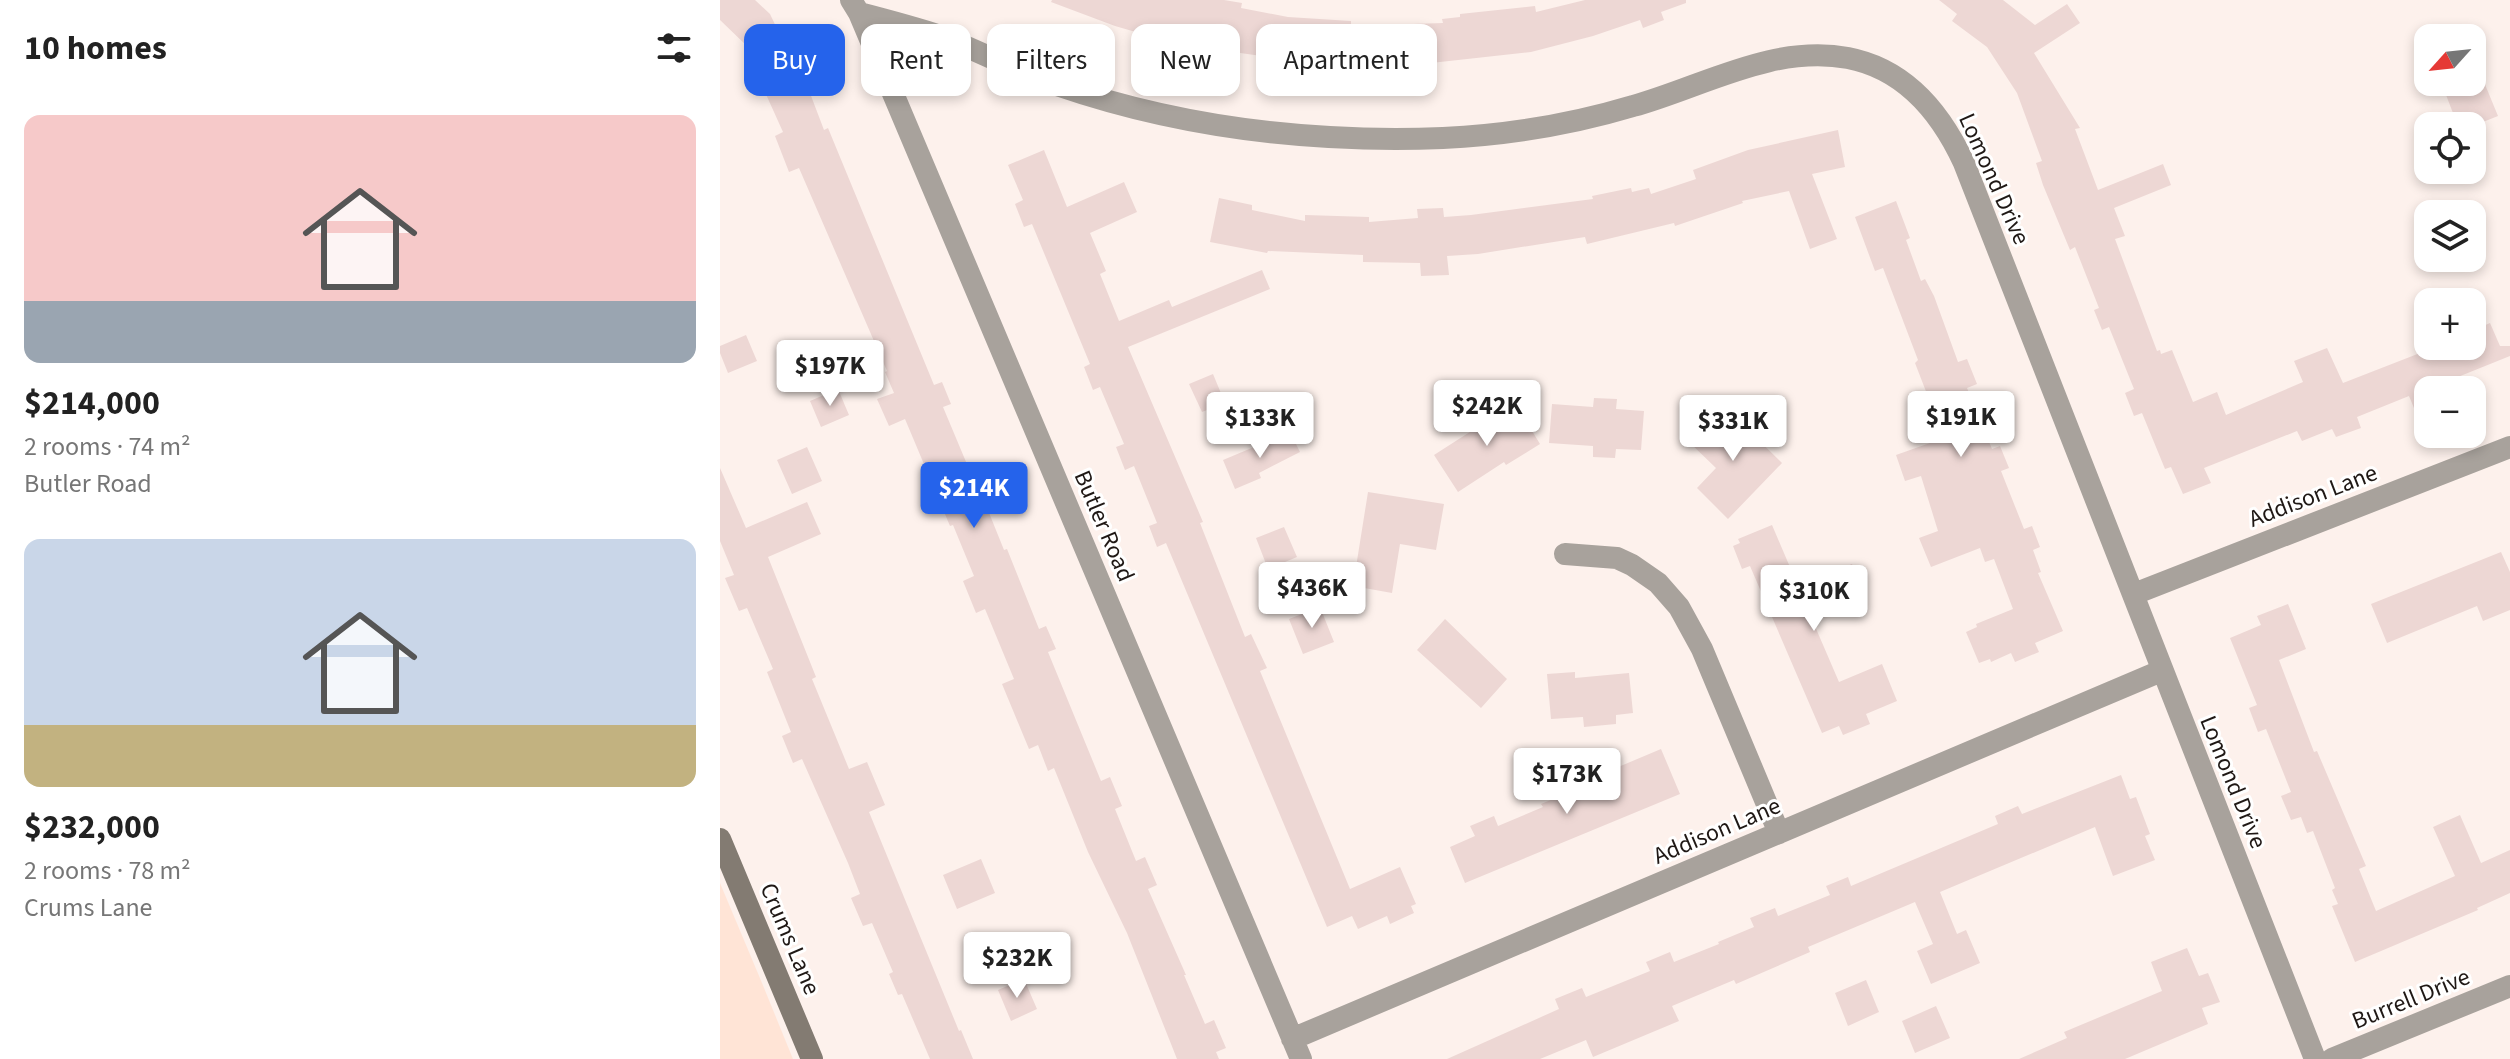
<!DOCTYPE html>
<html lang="en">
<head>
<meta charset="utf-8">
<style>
  body { margin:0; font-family:"Source Sans 3",sans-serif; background:#f2f2f2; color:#222; height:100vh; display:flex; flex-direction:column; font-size:30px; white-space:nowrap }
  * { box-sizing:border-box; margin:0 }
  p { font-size:26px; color:#767676 }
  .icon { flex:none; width:44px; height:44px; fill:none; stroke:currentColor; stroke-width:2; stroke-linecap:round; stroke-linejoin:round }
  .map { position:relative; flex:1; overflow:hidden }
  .drawer { display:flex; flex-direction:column; background:#fff; width:720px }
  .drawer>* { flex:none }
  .hud { position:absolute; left:24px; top:24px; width:760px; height:72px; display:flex; gap:16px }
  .needle { width:52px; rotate:243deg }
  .controls { position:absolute; left:1694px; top:24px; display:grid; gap:16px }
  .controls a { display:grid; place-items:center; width:72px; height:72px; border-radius:16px; background:#fff; box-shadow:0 4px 12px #0003; font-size:40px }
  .price { position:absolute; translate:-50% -68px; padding:0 18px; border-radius:8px; background:#fff; color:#222; font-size:26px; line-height:52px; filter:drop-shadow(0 2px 4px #0008) }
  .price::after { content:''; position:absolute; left:50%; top:48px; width:24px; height:18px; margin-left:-12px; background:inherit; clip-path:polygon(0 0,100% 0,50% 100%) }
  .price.active { background:#2563eb; color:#fff }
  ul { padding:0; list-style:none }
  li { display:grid; align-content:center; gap:16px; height:424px; padding:0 24px }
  li span { display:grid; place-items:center; height:248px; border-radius:16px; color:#555 }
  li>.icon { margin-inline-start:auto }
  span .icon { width:144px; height:144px; fill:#fffc; stroke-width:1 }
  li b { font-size:34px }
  h2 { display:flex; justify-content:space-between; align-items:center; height:96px; padding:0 24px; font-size:34px }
  .tag { padding:0 28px; border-radius:16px; background:#fff; box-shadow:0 4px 12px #0003; font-size:28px; line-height:72px }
  .tag.active { background:#2563eb; color:#fff }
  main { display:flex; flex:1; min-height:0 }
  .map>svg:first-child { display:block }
  .built { fill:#ffe4d6 }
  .building { fill:#edd7d4 }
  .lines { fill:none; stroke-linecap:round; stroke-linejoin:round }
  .minor { stroke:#a8a29c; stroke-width:22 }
  .secondary { stroke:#837b72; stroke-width:22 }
  .labels { text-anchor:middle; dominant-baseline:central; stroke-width:6; stroke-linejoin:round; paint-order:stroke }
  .street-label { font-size:24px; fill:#1f1815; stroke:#fff }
</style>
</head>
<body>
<main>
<section class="drawer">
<h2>10 homes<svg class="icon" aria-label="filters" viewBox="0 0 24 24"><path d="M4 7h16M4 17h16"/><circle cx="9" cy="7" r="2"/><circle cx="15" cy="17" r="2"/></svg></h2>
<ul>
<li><span style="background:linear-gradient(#f6c9c9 75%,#9aa5b1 0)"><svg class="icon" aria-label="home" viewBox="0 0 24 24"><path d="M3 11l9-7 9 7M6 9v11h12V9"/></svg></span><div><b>$214,000</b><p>2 rooms · 74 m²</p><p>Butler Road</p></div></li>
<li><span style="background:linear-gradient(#c9d6e8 75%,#c2b280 0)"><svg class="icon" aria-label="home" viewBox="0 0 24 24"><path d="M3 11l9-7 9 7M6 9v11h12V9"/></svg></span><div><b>$232,000</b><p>2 rooms · 78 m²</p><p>Crums Lane</p></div></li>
</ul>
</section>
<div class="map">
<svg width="1790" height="1059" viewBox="0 0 1790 1059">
  <rect width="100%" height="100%" fill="#fdf1ec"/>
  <path class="built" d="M 0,883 L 42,983 L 73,1059 L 0,1059 Z"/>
  <path class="building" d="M 0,0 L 35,0 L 50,14 L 72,60 L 82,56 L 92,77 L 85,80 L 104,130 L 108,128 L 214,385 L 222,382 L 231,404 L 223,407 L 249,469 L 251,468 L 284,550 L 287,549 L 319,629 L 326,626 L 336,649 L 328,652 L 381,781 L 390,777 L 402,806 L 395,809 L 416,861 L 425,857 L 437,885 L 428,889 L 466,975 L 464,975 L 485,1024 L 494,1020 L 506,1048 L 496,1052 L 499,1059 L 457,1059 L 407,933 L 368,852 L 334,768 L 328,771 L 318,745 L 309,749 L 282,684 L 294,679 L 265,609 L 256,613 L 243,581 L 254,576 L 233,525 L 230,526 L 185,419 L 169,426 L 157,399 L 174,393 L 165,372 L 167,371 L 79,168 L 69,172 L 55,136 L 63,132 L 25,48 L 28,47 L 0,20 Z
    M 332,0 L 504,0 L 522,3 L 521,8 L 568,17 L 631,21 L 631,26 L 723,23 L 722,19 L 740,17 L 740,14 L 815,6 L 816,12 L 865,0 L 966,0 L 966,3 L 941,12 L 944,20 L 923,28 L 920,20 L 873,36 L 811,52 L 711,63 L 610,64 L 609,69 L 568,66 L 569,60 L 457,44 L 395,26 L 331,2 Z
    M 1219,0 L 1283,0 L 1315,25 L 1347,4 L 1360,23 L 1314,53 L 1360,128 L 1355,129 L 1378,190 L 1443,164 L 1451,185 L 1394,208 L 1405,236 L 1395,239 L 1437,351 L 1440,350 L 1441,354 L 1452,350 L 1473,402 L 1497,392 L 1506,415 L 1583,382 L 1574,361 L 1607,348 L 1623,383 L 1718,346 L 1752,346 L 1752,331 L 1770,323 L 1780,346 L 1790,346 L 1790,356 L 1708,389 L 1708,442 L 1689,396 L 1637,417 L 1641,428 L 1616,437 L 1612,429 L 1582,441 L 1577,431 L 1484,468 L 1491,483 L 1463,494 L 1451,467 L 1445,469 L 1422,413 L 1414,416 L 1405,393 L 1414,389 L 1389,327 L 1382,330 L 1374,310 L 1379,308 L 1355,247 L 1350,250 L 1323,185 L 1316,163 L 1322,161 L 1297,93 L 1267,47 L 1232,21 L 1237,14 Z
    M 1721,82 L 1764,82 L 1778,116 L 1753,126 L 1738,126 Z
    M 1118,130 L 1125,167 L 1092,174 L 1117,239 L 1090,249 L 1069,191 L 1022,201 L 1023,203 L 955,226 L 954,223 L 867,244 L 865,237 L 758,254 L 727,256 L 729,275 L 701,276 L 700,263 L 643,262 L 643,255 L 548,251 L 547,253 L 490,242 L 499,198 L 532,205 L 532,210 L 585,221 L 585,215 L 649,217 L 649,222 L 698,218 L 697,209 L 723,208 L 724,217 L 751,215 L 873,199 L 872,196 L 911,188 L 912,192 L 929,188 L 931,194 L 976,179 L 973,170 L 1028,150 Z
    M 324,150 L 347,207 L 404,182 L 417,212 L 370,233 L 386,271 L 380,274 L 399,321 L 449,300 L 452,307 L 542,270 L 550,289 L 408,347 L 483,522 L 480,523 L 525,637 L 531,634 L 547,668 L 540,671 L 630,889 L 680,867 L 696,904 L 691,906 L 694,913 L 670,924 L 667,916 L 638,929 L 632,916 L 607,927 L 446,543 L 437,547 L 429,526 L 437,523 L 414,466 L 405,470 L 396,447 L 404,444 L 380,387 L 373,390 L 364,367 L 370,364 L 312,224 L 304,227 L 295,204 L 303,200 L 288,165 Z
    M 1176,201 L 1190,238 L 1186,240 L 1201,281 L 1205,279 L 1214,296 L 1238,362 L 1247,359 L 1257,384 L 1247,388 L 1272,449 L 1280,446 L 1289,468 L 1281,471 L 1304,529 L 1312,526 L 1320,547 L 1313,550 L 1321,572 L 1318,573 L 1343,631 L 1315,643 L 1319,652 L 1295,662 L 1291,653 L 1271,662 L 1270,659 L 1259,663 L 1246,632 L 1257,627 L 1256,624 L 1293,609 L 1274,559 L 1265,562 L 1260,548 L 1211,567 L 1199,538 L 1218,531 L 1201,476 L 1185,481 L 1176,455 L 1224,438 L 1195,363 L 1198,360 L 1163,268 L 1155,271 L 1135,217 Z
    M 26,335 L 37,361 L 8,373 L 0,353 L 0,346 Z
    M 493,374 L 505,403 L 482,412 L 469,384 Z
    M 118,389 L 129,415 L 101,427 L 90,401 Z
    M 874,398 L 897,399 L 896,409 L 924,411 L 921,450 L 896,449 L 895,458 L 873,457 L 873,446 L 829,443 L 832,404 L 873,407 Z
    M 795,403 L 820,444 L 786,465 L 784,462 L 738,492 L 714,455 Z
    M 1009,411 L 1062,463 L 1008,519 L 977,488 L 996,468 L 970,443 L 999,413 L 1003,417 Z
    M 570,432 L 580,452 L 539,473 L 541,478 L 515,489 L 503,460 Z
    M 87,447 L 102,481 L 72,494 L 57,460 Z
    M 0,468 L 26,528 L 87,502 L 101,534 L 48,557 L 96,677 L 92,679 L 129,769 L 147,762 L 165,805 L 149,812 L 239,1031 L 241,1030 L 253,1059 L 210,1059 L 182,994 L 178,995 L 169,974 L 173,972 L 152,923 L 143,926 L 131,898 L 140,894 L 128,863 L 82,759 L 73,763 L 62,736 L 71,732 L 47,672 L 53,669 L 27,608 L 19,611 L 5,578 L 14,575 L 0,541 Z
    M 648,492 L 724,504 L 716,550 L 680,544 L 672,593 L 633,586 Z
    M 1052,525 L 1078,586 L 1132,564 L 1145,595 L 1091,617 L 1119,682 L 1162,664 L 1177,701 L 1146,714 L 1150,724 L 1123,735 L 1119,726 L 1102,733 L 1030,566 L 1022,569 L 1013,546 L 1020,543 L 1018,539 Z
    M 564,527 L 577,557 L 548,569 L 536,538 Z
    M 1781,552 L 1790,572 L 1790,610 L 1763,621 L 1757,606 L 1667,643 L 1651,604 Z
    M 1568,604 L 1586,649 L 1559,660 L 1594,752 L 1597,751 L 1646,866 L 1639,869 L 1656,911 L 1735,876 L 1713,827 L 1740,815 L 1761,863 L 1790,850 L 1790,893 L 1757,908 L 1758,910 L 1635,962 L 1612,906 L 1618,904 L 1612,890 L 1615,888 L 1593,831 L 1587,833 L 1581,817 L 1571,820 L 1561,796 L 1571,792 L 1546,729 L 1538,732 L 1529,708 L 1537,705 L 1510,638 L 1541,625 L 1537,616 Z
    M 600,607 L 614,642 L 583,654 L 569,619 Z
    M 725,619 L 787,679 L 761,708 L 697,650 Z
    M 855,672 L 855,678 L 909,673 L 913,713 L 896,715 L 896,724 L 864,727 L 863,717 L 831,719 L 827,674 Z
    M 941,749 L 960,794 L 745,883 L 730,847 L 755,836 L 750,826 L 774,816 L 778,826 L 823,807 L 821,804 L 867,785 L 865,781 Z
    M 1401,775 L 1410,799 L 1416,797 L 1430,834 L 1425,836 L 1435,860 L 1393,876 L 1375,827 L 1220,892 L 1237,934 L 1246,930 L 1260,963 L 1211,984 L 1197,951 L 1213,944 L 1195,902 L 1088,947 L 1090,952 L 1016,984 L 1014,980 L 952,1006 L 959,1021 L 873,1057 L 866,1040 L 820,1059 L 727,1059 L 839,1009 L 835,999 L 862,988 L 866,997 L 930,971 L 926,962 L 950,952 L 954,962 L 999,944 L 998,942 L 1034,927 L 1030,918 L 1055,908 L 1058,916 L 1110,895 L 1106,886 L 1128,877 L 1131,886 L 1278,824 L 1275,816 L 1298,806 L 1302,814 Z
    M 261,859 L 275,893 L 237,909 L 223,875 Z
    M 1467,948 L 1479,976 L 1488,973 L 1500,1002 L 1482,1008 L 1488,1024 L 1405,1059 L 1299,1059 L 1347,1038 L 1344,1032 L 1442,991 L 1431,962 Z
    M 304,979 L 317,1009 L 291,1021 L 278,990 Z
    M 1146,980 L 1159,1012 L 1128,1026 L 1115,993 Z
    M 1216,1006 L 1230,1038 L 1195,1053 L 1182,1021 Z"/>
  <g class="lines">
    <path class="minor" d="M 131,0 L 139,13 C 166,20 193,27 220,36 C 260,51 297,72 337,85 C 462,128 591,143 723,138 C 785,135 853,124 913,106 C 982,87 1053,44 1128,58 C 1185,69 1221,113 1244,163 L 1595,1059
      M 139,13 L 581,1059
      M 845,554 L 897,558 L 912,565 L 938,583 L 959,607 L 982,649 L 1059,833
      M 1414,594 L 1790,447
      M 572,1039 L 1441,671
      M 1612,1059 L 1790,986"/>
    <path class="secondary" d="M 0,839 L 92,1059"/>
  </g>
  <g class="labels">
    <g class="street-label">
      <text transform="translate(1274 179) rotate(66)">Lomond Drive</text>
      <text transform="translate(1593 496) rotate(-21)">Addison Lane</text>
      <text transform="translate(384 526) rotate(67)">Butler Road</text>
      <text transform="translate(1513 782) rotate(68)">Lomond Drive</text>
      <text transform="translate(997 831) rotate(-23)">Addison Lane</text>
      <text transform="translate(70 939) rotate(67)">Crums Lane</text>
      <text transform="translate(1691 999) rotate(-22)">Burrell Drive</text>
    </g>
  </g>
</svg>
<div class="controls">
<a><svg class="needle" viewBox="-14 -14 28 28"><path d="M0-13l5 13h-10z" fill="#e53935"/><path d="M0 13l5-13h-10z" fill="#767676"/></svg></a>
<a><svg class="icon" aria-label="locate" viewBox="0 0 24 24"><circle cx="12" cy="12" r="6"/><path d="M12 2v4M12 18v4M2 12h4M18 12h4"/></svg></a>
<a><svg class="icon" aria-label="layers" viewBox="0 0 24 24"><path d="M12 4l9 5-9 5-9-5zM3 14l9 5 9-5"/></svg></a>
<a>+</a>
<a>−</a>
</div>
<b class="price" style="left:110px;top:408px">$197K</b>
<b class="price" style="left:767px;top:448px">$242K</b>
<b class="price" style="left:1241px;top:459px">$191K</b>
<b class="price" style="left:540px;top:460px">$133K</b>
<b class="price" style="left:1013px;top:463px">$331K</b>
<b class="price active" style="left:254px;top:530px">$214K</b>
<b class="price" style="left:592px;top:630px">$436K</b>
<b class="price" style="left:1094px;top:633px">$310K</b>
<b class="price" style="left:847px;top:816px">$173K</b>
<b class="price" style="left:297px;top:1000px">$232K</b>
<div class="hud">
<a class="tag active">Buy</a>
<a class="tag">Rent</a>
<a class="tag">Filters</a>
<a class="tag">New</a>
<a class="tag">Apartment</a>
</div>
</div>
</main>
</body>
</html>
